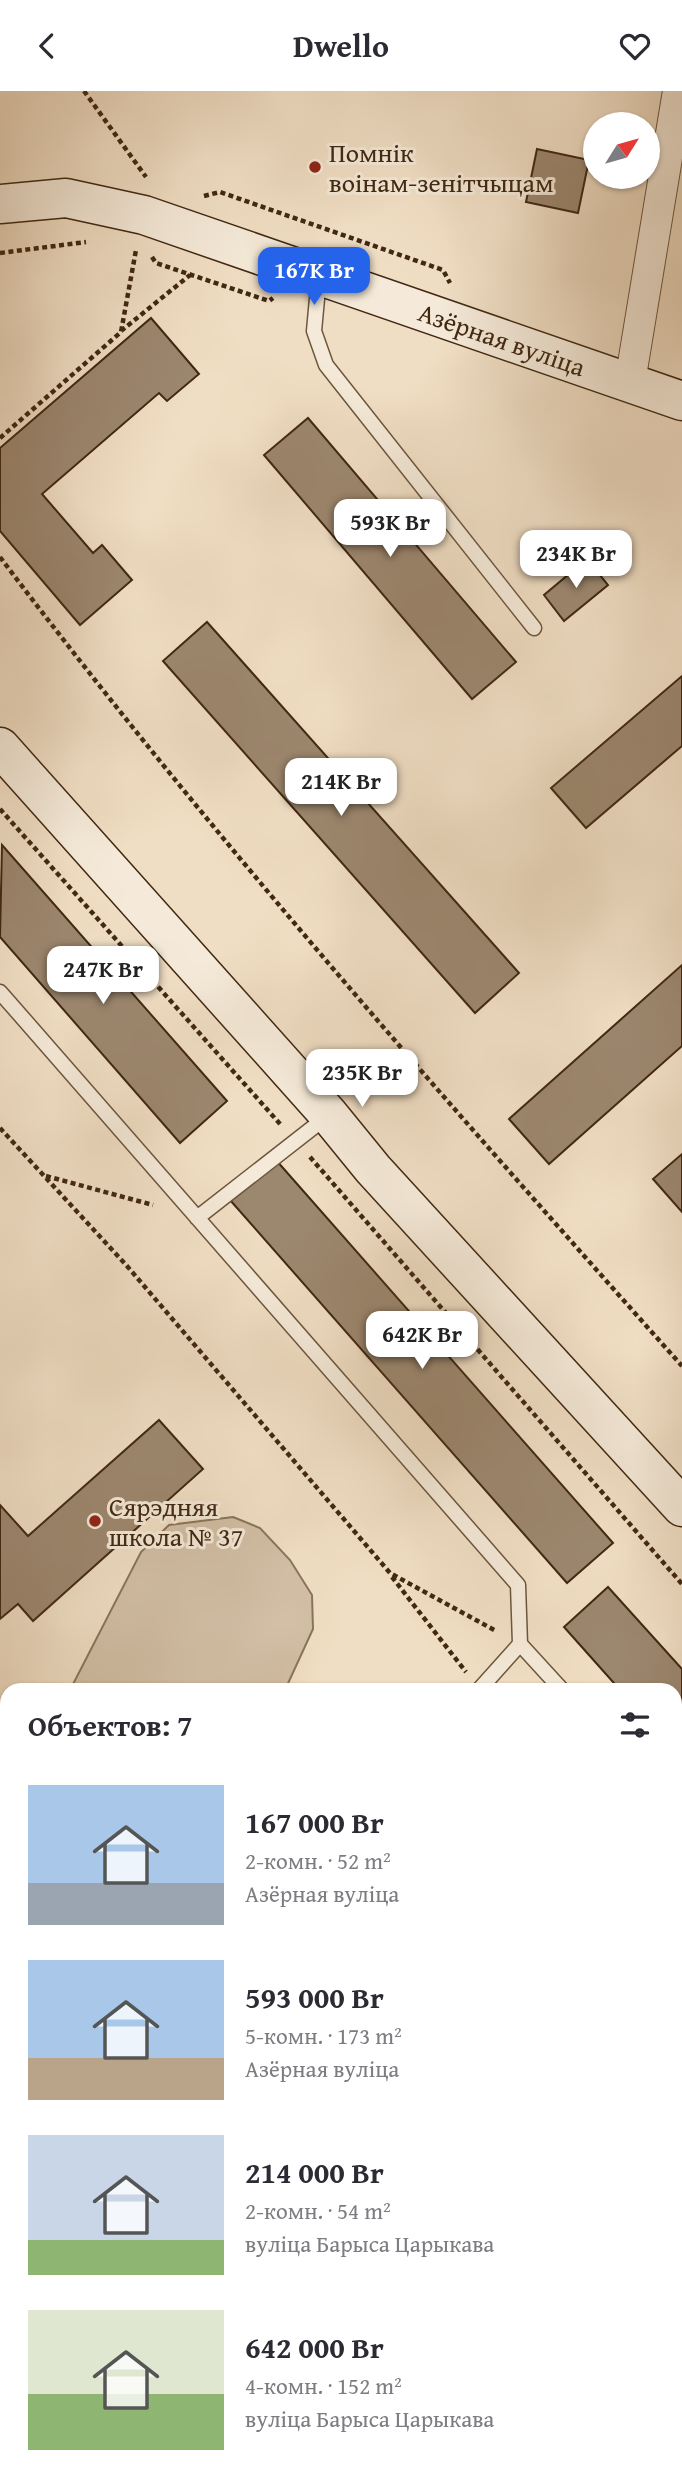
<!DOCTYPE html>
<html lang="ru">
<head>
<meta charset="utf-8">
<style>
  body { margin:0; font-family:"Gentium Book Plus",serif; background:#f7f7f7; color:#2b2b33; height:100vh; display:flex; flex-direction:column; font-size:26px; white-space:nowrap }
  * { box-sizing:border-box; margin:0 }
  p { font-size:23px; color:#7c7c81 }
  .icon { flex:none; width:38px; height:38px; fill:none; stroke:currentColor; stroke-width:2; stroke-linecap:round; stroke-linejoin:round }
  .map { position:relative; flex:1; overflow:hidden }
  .sheet { position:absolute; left:0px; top:1592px; width:682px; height:800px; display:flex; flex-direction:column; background:#fff; border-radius:21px 21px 0 0; box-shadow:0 2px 5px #0004 }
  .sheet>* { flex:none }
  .needle { width:46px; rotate:53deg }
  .controls { position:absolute; left:583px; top:21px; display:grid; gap:14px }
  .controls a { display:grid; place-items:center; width:77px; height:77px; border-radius:50%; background:#fff; box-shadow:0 2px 5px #0004; font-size:35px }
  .price { position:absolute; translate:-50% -60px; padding:0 16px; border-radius:14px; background:#fff; color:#222; font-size:23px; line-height:46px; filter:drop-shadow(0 2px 4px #0008) }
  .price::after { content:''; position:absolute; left:50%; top:42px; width:21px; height:16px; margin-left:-10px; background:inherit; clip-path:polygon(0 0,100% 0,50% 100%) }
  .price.on { background:#2563eb; color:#fff }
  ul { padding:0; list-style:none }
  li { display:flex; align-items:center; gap:21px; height:175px; padding:0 28px }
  li span { display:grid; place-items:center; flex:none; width:196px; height:140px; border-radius:0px; color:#555 }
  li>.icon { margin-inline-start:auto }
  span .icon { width:84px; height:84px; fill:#fffc; stroke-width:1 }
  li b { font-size:30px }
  h2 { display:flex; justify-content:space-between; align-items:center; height:84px; padding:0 28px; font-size:30px }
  header { display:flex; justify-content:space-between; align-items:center; height:91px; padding:0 28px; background:#fff; font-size:32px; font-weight:700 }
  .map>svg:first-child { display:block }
  .green { fill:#d2bfa6; stroke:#8a745c; stroke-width:2 }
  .building { fill:#9c876f; stroke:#412812; stroke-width:2 }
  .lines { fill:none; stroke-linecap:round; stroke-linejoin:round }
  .lane-casing { stroke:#6d563e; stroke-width:17 }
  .street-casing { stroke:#6d563e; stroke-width:32 }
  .secondary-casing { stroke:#412812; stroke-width:41 }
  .path { stroke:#412812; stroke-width:4.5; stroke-dasharray:5 3.5; stroke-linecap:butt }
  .lane { stroke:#f5ead9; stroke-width:14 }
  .street { stroke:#f5ead9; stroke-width:30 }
  .secondary { stroke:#f5ead9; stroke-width:38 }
  .poi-dot { fill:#8f2418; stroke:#f5ead9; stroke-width:2.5 }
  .labels { text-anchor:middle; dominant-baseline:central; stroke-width:6; stroke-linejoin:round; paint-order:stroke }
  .poi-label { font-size:26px; fill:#412812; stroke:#f5ead9; text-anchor:start }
  .street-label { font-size:26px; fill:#412812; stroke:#f5ead9 }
</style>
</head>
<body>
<header><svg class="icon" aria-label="back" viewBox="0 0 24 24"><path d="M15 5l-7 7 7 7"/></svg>Dwello<svg class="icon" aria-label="heart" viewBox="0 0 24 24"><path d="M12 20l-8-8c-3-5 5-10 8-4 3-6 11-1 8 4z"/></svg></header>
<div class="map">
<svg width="682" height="2392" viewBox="0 0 682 2392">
  <rect width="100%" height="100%" fill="#f0dec4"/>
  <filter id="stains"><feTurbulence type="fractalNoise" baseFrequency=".00286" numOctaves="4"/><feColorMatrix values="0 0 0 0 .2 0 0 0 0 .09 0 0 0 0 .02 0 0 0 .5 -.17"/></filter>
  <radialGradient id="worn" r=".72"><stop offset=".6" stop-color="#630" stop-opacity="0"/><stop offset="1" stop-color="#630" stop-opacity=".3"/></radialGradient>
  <path class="green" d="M 233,1426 L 260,1437 L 290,1469 L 312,1504 L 313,1538 L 285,1599 L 70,1599 L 141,1461 L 169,1434 Z
    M 7,1721 L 7,1893 L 0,1889 L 0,1734 Z
    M 0,1895 L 7,1900 L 7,2071 L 0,2080 Z"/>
  <path class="building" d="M 537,58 L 589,69 L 578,122 L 526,111 Z
    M 151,227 L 199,283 L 167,310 L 159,302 L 42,403 L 93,462 L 102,454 L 132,489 L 80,534 L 0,440 L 0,357 Z
    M 308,327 L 516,571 L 472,608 L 264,364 Z
    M 587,468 L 608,494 L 564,530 L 544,504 Z
    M 207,531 L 519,882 L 475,922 L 163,570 Z
    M 682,585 L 682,655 L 586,737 L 551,697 Z
    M 2,754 L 227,1010 L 180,1052 L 0,846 Z
    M 682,874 L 682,955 L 549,1073 L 509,1028 Z
    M 682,1063 L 682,1121 L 653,1088 Z
    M 276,1069 L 613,1452 L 567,1492 L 230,1109 Z
    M 159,1329 L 203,1378 L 33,1530 L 18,1513 L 0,1528 L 0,1414 L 28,1445 Z
    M 608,1496 L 682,1578 L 682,1667 L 676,1660 L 676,1600 L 621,1600 L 564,1536 Z
    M 676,2027 L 682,2028 L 682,2096 L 676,2095 Z
    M 179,2385 L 300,2385 L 309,2392 L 188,2392 Z"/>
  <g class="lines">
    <g class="lane-casing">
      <path id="lane" d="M 319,186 L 314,240 L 326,274 L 534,537
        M 0,901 L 518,1494 L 520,1553 L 563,1600
        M 197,1127 L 329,1024
        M 478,1600 L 520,1553
        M 676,1723 L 682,1730
        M 0,2276 L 7,2280
        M 174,2385 L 182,2392
        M 540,2385 L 545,2392"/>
    </g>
    <g class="street-casing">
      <path id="street" d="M 630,291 L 678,0
        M 676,2375 L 682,2374
        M 570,2392 L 612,2385"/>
    </g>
    <g class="secondary-casing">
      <g id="secondary">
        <path id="s1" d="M 0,113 L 66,107 L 144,124 L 682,310"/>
        <path d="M 0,656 L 329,1024 L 373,1078 L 682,1416"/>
      </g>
    </g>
    <path class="path" d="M 84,0 L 146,86
      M 204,105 L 220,101 L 443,179 L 450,192
      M 0,162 L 86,151
      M 152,166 L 156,172 L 269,210 L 273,207
      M 121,240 L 190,184
      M 0,347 L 121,241 L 136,159
      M 0,466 C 212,747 448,1012 682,1275
      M 0,718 L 281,1034
      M 0,1037 L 127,1175 L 390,1482 L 496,1540
      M 310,1066 L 682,1493
      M 46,1085 L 153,1114
      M 392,1486 L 466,1581
      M 676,1763 L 682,1761"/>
    <use href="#lane" class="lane"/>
    <use href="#street" class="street"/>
    <use href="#secondary" class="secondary"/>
  </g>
  <g class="poi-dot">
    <circle cx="315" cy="76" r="7"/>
    <circle cx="95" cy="1430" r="7"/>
  </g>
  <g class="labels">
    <g class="poi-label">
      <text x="329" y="61">Помнік<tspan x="329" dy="30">воінам-зенітчыцам</tspan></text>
      <text x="109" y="1415">Сярэдняя<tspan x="109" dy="30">школа № 37</tspan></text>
    </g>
    <g class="street-label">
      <text stroke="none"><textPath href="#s1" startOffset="525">Азёрная вуліца</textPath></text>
    </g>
  </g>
  <rect width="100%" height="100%" filter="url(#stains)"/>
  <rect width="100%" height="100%" fill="url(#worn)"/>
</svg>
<div class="controls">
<a><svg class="needle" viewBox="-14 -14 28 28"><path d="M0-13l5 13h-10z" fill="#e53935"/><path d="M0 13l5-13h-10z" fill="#7c7c81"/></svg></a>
</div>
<b class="price on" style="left:314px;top:216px">167K Br</b>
<b class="price" style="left:390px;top:468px">593K Br</b>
<b class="price" style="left:576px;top:499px">234K Br</b>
<b class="price" style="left:341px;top:727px">214K Br</b>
<b class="price" style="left:103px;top:915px">247K Br</b>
<b class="price" style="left:362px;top:1018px">235K Br</b>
<b class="price" style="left:422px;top:1280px">642K Br</b>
<section class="sheet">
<h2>Объектов: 7<svg class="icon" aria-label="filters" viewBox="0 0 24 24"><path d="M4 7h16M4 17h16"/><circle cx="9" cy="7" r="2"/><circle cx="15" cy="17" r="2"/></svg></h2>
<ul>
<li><span style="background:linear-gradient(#a9c7e8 70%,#9aa5b1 0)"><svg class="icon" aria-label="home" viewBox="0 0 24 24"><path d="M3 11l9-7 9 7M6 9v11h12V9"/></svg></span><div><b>167 000 Br</b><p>2-комн. · 52 m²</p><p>Азёрная вуліца</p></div></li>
<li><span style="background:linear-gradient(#a9c7e8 70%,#b9a48a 0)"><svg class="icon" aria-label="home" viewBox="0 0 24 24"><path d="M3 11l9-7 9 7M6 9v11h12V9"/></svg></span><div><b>593 000 Br</b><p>5-комн. · 173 m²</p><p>Азёрная вуліца</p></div></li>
<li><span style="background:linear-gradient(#c9d6e8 75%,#8fb573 0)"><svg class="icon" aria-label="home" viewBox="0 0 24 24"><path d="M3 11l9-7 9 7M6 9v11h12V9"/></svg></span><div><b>214 000 Br</b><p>2-комн. · 54 m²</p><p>вуліца Барыса Царыкава</p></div></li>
<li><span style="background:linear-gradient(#dfe7d0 60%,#8fb573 0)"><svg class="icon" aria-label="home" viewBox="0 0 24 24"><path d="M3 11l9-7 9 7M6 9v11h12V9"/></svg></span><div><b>642 000 Br</b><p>4-комн. · 152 m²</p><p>вуліца Барыса Царыкава</p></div></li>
</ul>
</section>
</div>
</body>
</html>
